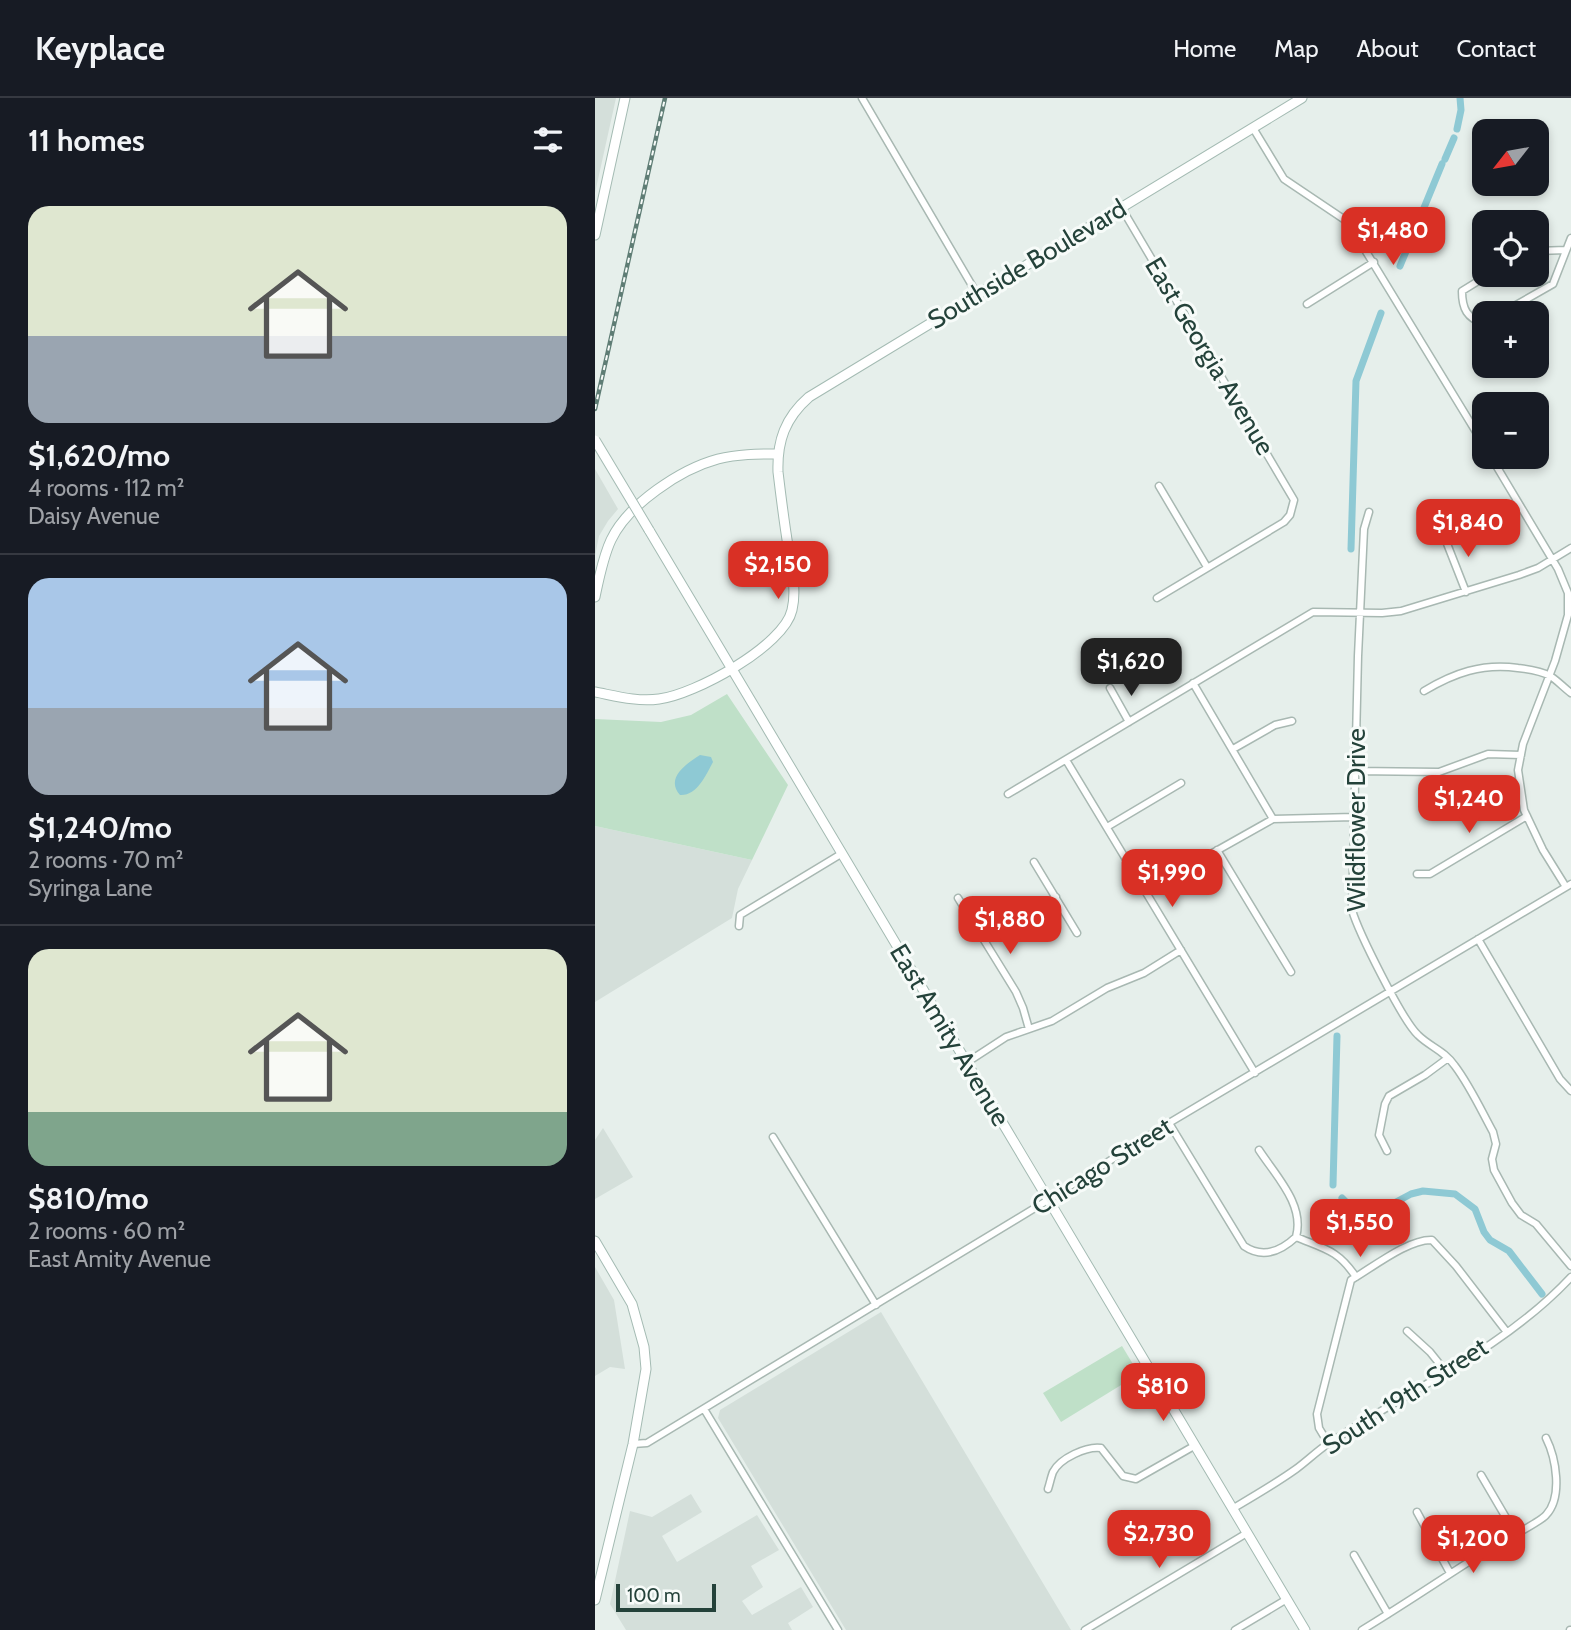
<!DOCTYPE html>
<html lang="en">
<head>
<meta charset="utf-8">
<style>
  body { margin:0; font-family:Cabin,sans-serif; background:#20242c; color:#f1f3f6; height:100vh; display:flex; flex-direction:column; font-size:26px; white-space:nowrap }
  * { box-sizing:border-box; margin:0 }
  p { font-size:23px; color:#9ea1a6 }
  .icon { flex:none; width:38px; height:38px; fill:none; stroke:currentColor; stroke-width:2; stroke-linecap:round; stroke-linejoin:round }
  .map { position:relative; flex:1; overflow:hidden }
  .details { display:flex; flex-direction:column; background:#171b24; width:595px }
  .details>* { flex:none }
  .needle { width:46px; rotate:239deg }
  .fabs { position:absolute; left:877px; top:21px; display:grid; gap:14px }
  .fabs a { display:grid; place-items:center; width:77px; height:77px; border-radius:14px; background:#171b24; box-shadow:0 4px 10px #0003; font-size:35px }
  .scale { position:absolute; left:21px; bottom:18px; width:100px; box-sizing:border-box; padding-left:7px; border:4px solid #24423a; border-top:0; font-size:19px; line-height:24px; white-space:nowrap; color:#24423a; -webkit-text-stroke:5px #f7fbf9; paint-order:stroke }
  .price { position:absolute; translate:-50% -60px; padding:0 16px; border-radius:14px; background:#d93025; color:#fff; font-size:23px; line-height:46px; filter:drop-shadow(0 2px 4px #0008) }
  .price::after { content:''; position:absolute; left:50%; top:42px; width:21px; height:16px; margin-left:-10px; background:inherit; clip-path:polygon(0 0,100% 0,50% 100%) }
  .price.current { background:#222; color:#fff }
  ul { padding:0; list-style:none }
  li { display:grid; align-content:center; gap:14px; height:371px; padding:0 28px }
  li+li { border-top:2px solid #363941 }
  li span { display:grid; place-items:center; height:217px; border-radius:21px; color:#555 }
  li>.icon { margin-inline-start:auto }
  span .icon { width:126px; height:126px; fill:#fffc; stroke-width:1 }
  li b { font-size:30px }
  h2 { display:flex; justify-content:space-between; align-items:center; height:84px; padding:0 28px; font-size:30px }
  header { display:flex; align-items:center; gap:42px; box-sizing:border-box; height:98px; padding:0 35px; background:#171b24; border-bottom:2px solid #363941 }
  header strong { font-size:33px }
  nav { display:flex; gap:38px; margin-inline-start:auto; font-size:24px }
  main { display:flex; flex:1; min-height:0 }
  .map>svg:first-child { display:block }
  .built { fill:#d4dfda }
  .green { fill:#bfe0c8 }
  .water { fill:#8ec9d4 }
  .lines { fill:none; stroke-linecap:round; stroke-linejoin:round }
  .canal { stroke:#8ec9d4; stroke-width:7 }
  .street-casing { stroke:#a8b8b2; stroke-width:9 }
  .secondary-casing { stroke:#a4bbb3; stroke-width:11 }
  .street { stroke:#fff; stroke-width:6 }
  .secondary { stroke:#fff; stroke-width:9 }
  .rail-casing { stroke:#5f7d75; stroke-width:4.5 }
  .rail { stroke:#f7fbf9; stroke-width:2; stroke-dasharray:5; stroke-linecap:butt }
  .secondary-bridge-casing { stroke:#a4bbb3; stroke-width:11; stroke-linecap:butt }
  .secondary-bridge { stroke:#fff; stroke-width:9 }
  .labels { text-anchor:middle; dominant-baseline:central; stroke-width:6; stroke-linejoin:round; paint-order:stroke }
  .street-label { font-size:26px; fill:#24423a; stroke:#f7fbf9 }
</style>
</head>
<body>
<header>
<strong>Keyplace</strong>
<nav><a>Home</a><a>Map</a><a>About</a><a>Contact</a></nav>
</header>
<main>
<section class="details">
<h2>11 homes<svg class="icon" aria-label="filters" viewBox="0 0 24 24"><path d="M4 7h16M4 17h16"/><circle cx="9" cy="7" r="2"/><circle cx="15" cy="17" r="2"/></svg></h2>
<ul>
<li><span style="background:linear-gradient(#dfe7d0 60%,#9aa5b1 0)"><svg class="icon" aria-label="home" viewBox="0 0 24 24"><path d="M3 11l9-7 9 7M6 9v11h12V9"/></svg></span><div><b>$1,620/mo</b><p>4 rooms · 112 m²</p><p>Daisy Avenue</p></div></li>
<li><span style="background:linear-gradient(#a9c7e8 60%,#9aa5b1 0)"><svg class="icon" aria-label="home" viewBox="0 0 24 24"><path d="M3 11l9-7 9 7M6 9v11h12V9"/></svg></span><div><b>$1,240/mo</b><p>2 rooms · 70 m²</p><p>Syringa Lane</p></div></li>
<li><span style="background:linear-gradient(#dfe7d0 75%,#7fa58c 0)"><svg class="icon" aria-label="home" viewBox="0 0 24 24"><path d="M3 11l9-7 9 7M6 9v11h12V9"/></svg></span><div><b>$810/mo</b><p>2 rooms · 60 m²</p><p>East Amity Avenue</p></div></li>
</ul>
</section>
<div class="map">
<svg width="976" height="1532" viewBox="0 0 976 1532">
  <rect width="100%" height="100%" fill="#e6efeb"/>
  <path class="built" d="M 0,0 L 21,0 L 0,95 Z
    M 0,371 L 23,411 L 13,423 L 4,438 L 0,458 Z
    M 0,728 L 157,762 L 143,791 L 137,820 L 0,904 Z
    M 8,1030 L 38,1079 L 0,1101 L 0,1042 Z
    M 0,1169 L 19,1202 L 30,1271 L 15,1269 L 0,1278 Z
    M 286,1214 L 476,1532 L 251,1532 L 123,1320 L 125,1312 Z
    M 96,1396 L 107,1414 L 67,1438 L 82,1464 L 162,1417 L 184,1452 L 156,1468 L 168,1489 L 147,1503 L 157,1517 L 206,1489 L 218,1509 L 193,1525 L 197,1532 L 31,1532 L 15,1506 L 35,1413 L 57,1419 Z"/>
  <path class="green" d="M 132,596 L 193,687 L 157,762 L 0,728 L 0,621 L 66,624 L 96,617 Z
    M 527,1248 L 544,1276 L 466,1324 L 448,1295 Z"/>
  <path class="water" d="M 105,657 L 116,659 L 118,664 C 111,677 102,698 85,697 C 70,680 91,666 105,657 Z"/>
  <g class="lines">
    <path class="canal" d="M 862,31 L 866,12 L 865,0
      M 850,61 L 859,40
      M 805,168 L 847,66
      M 756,451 L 761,283 L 786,215
      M 738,1087 L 742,938
      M 747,1100 L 765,1118 L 771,1120 L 816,1096 L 828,1093 L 860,1096 L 880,1111 L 889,1134 L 895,1142 L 914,1153 L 947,1196"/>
    <g class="street-casing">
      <path id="street" d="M 267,0 L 382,196
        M 658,30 L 689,81 L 753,124 L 889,347
        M 526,109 L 699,402 L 695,417 L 689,424 L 562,500
        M 942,153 L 971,152
        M 712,206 L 779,164
        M 907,215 L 958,186 L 976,140
        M 889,226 C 872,220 867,211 867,193 L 893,177
        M 896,359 L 963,471 L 973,495 L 973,517 L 960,563 L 928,646 L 923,672 L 929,712 L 948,752 L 971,789
        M 564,388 L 612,469
        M 774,414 L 769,431 L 763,558 L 757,812 C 763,833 807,922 823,937 C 835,949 849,952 860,968 C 875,988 886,1012 898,1034 L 901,1046 L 897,1061 L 899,1072 L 917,1105 L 926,1117 L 941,1126 L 976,1168
        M 849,438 L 871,494
        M 598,585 L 678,721
        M 515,590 L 534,624
        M 829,593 C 859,575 887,565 923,570 C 932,571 946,573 955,578 C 962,582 969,590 976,595
        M 638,651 L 680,627 L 697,623
        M 471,662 L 660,975
        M 760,673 L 844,674 L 893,656 L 926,657
        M 413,696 L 718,514 L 787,515 L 806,513 L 924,477 L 943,470 L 976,450
        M 512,729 L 586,685
        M 622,752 L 696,874
        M 439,764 L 482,835
        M 822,776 L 835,776 L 932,718
        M 550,793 L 678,721 L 759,719
        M 363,800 L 421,894 L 428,910 L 434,931
        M 144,828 L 145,817 L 246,756
        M 388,841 L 461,799
        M 883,841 L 965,981 L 976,993
        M 371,965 L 411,939 L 457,923 L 512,890 L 549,875 L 586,852
        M 574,1025 L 649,1148 C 668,1161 686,1153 701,1139
        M 178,1039 L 281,1207
        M 664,1052 C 681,1078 710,1107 701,1139
        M 792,1053 L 784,1037 L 790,1006 L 794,998 L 830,977 L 853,960
        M 701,1139 C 730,1151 743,1152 761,1179
        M 812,1233 L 835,1254 L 851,1274
        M 109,1311 L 243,1532
        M 733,1345 L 724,1330 L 722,1316 L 756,1182 C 777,1170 813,1141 837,1142 L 861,1168 L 911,1233
        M 38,1346 L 52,1345 L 453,1102 L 574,1025 L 976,786
        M 886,1377 L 920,1435
        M 453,1391 C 455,1385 456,1379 458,1374 C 465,1360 492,1348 506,1350 L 528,1378 L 541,1381 L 599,1348
        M 637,1411 C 659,1398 680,1386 701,1371 C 712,1363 722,1353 734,1345 C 815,1292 910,1250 976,1179
        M 822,1414 L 855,1475
        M 759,1457 L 793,1516
        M 490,1532 L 652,1435
        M 640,1532 L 692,1501
        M 767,1532 C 812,1505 855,1475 899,1448 C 910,1442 945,1424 951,1417 C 968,1399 961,1360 951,1340
        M 975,1532 L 976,1532"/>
    </g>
    <g class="secondary-casing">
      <path id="secondary" d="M 0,137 L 30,0
        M 54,432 L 710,1532
        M 0,499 C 4,480 8,459 16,442 C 33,406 86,371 123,361 C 143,356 162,356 183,356
        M 0,594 C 21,598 42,604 64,601 C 99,597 189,548 197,512 C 202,491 196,469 193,448 C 189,423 186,399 183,374 C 182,343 190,320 214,299 L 707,0
        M 0,1143 L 37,1206 L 49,1249 L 51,1271 L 38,1346 L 0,1502"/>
    </g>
    <use href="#street" class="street"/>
    <use href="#secondary" class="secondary"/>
    <g class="rail-casing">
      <path id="rail" d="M 0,311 L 70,0"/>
    </g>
    <use href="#rail" class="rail"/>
    <g class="secondary-bridge-casing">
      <path id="secondary-bridge" d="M 0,342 L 54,432"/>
    </g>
    <use href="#secondary-bridge" class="secondary-bridge"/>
  </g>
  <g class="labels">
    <g class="street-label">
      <text transform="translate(432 166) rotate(-31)">Southside Boulevard</text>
      <text transform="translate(615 258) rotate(59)">East Georgia Avenue</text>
      <text transform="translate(761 722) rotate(-90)">Wildflower Drive</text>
      <text transform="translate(355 937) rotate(59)">East Amity Avenue</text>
      <text transform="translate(507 1068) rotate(-32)">Chicago Street</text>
      <text transform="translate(810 1298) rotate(-33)">South 19th Street</text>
    </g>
  </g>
</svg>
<div class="fabs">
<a><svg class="needle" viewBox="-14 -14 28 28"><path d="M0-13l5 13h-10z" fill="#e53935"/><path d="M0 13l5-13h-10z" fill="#9ea1a6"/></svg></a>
<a><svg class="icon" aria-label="locate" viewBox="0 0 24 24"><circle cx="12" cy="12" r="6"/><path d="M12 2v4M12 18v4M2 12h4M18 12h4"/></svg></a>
<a>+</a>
<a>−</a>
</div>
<div class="scale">100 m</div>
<b class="price" style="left:798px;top:169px">$1,480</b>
<b class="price" style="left:873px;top:461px">$1,840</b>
<b class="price" style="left:183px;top:503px">$2,150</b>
<b class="price current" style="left:536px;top:600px">$1,620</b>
<b class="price" style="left:874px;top:737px">$1,240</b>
<b class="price" style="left:577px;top:811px">$1,990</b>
<b class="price" style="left:415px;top:858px">$1,880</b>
<b class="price" style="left:765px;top:1161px">$1,550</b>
<b class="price" style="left:568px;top:1325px">$810</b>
<b class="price" style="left:564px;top:1472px">$2,730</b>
<b class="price" style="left:878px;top:1477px">$1,200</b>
</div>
</main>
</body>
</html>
